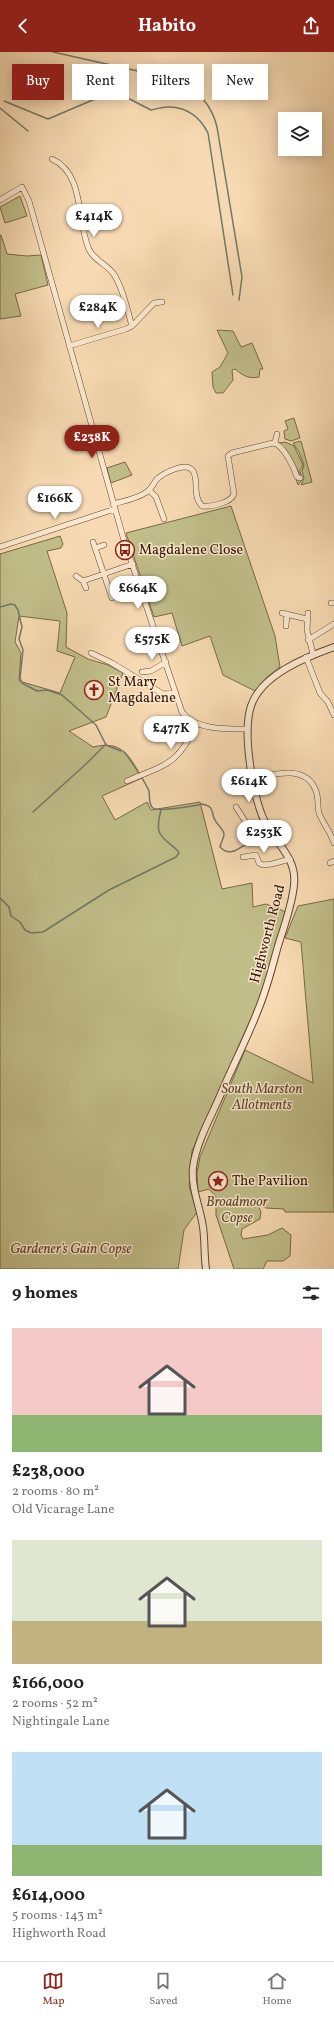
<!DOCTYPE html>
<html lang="en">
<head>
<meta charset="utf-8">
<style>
  body { margin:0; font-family:Vollkorn,serif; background:#f2f2f2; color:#222; height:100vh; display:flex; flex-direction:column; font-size:15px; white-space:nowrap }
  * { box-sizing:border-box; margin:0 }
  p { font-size:13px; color:#767676 }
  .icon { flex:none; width:22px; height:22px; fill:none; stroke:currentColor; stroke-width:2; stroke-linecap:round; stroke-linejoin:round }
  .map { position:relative; height:1217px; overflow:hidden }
  .panel { display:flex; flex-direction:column; background:#fff; flex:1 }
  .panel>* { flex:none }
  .top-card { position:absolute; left:12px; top:12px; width:310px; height:36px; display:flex; gap:8px }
  .buttons { position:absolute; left:278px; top:60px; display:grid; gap:8px }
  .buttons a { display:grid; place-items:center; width:44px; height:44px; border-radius:0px; background:#fff; box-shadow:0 2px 10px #0003; font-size:20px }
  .price { position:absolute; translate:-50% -34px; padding:0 9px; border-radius:14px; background:#fff; color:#222; font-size:13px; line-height:26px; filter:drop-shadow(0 1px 2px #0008) }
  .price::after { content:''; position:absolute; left:50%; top:24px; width:12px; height:9px; margin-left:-6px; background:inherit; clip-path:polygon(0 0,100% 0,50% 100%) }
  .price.active { background:#8f2418; color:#fff }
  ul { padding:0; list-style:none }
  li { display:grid; align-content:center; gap:8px; height:212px; padding:0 12px }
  li span { display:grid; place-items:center; height:124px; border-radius:0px; color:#555 }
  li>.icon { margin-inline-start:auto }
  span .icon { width:72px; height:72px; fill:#fffc; stroke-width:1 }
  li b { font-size:17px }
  h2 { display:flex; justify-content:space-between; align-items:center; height:48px; padding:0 12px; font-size:17px }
  .pill { padding:0 14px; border-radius:0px; background:#fff; box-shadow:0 2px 10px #0003; font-size:14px; line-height:36px }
  .pill.active { background:#8f2418; color:#fff }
  header { display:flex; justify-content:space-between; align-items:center; height:52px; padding:0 12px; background:#8f2418; color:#fff; font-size:18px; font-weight:700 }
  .tabs { display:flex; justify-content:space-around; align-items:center; height:56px; border-top:1px solid #e0e0e0; background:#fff; font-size:11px; color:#767676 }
  .tabs a { display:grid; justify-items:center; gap:2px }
  .tabs .active { color:#8f2418 }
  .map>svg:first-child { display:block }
  .green { fill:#c1be8a; stroke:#796945; fill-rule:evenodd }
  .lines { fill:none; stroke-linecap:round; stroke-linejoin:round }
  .stream { stroke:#727869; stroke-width:1.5 }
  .minor-casing { stroke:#62462d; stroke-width:6 }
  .tertiary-casing { stroke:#62462d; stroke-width:8 }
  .minor { stroke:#fae7ce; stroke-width:5 }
  .tertiary { stroke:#fae7ce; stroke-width:6 }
  .labels { text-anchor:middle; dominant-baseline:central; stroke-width:3; stroke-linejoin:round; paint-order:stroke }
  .poi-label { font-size:14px; fill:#311400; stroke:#fae7ce; text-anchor:start }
  .street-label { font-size:14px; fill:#311400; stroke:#fae7ce }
  .park-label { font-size:14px; font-style:italic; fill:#5c4729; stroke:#fae7ce }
</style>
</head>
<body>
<header><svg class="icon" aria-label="back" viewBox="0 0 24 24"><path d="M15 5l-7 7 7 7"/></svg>Habito<svg class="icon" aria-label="share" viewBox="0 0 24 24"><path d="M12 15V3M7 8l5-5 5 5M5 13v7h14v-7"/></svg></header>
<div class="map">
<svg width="334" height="1217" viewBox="0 0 334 1217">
  <rect width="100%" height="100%" fill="#f7dab3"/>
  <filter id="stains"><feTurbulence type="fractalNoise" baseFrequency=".005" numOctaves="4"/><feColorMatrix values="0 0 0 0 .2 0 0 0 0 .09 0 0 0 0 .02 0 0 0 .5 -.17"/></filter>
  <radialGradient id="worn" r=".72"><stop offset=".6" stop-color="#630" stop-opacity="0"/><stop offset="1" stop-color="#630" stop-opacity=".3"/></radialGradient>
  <path class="green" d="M 20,144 L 27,164 L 5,171 L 0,155 Z
    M 0,183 L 1,183 L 7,202 L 27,204 L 41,203 L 48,233 L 15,242 L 21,264 L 0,267 Z
    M 217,278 L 233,279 L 241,295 L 252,291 L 263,317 L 260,317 L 259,325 C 248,327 244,324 235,317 L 232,318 L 233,328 L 223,341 L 216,341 L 213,335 L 212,320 L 220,315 L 228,301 Z
    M 294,366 L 300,386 L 291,389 L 285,387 L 284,379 L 288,377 L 285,369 Z
    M 301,389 L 312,430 L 301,433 L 304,426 L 302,419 L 304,413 L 299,400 L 293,391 Z
    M 285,390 L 294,394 L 303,413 L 300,419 C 302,425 303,428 298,433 L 296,427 L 302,427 L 301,424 L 290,405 L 279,391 Z
    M 125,410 L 132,423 L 111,431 L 107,416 Z
    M 231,454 L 275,584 L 280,615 L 266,626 L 257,640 L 223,623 L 210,584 L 182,594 L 172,561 L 154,565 L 126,481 Z
    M 60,484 L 63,492 L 61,496 L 47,499 L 67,561 L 66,595 L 88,607 L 108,613 L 123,621 L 106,665 L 69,679 L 93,695 C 123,688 129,704 142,726 L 102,744 L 115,768 L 147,750 L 151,758 L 200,750 L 222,837 L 252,831 L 253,855 L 266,852 L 286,860 L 261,944 L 192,1099 L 189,1134 L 197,1160 L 184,1178 L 178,1217 L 0,1217 L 0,502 ZM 19,564 L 60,569 L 57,599 L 75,605 L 60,641 L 19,629 L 21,601 L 15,590 Z
    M 334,847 L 334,1160 L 285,1160 L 284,1157 L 266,1156 L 258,1153 L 261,1160 L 260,1167 L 242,1177 L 241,1183 L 243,1187 L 268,1183 L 282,1176 L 291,1183 L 290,1204 L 283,1209 L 267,1209 L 263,1217 L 234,1217 L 216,1163 L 216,1145 L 209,1137 L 198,1140 L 197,1121 L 200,1105 L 245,998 L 313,1031 L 301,890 L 285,886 L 298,854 Z"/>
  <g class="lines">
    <path class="stream" d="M 53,0 L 178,28 C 198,38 212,54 217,75 L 242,225 L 239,248
      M 4,49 L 48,67 L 114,39 L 151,58 C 157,57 161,55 167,55 C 186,54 200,65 208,81 L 233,243
      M 0,56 L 28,79
      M 0,555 L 11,552 L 15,553 L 18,558 L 22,575 L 19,587 L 23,598 L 20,626 L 22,631 L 37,639 L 47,638 L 62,643 L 96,673 L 106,693 L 121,699
      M 124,700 C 129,705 147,733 149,739 C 150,744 148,752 153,756 C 159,760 194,754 202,752 C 216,755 210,760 215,768 C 217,773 223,776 224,782 C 224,786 221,790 220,795 C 232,807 240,793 250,791 C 255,789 264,788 269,789
      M 33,760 L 86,712 L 106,692
      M 0,846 L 9,855 L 11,864 L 20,870 L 25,878 L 31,881 L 43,880 L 109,838 L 176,805 L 179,801 L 178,799 C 161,783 154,785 161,758"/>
    <g class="minor-casing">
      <path id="minor" d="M 52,107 C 84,121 77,167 88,195 C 92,207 106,212 113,221 C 123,236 127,257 132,274
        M 0,148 L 22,135 L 29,149 L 123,485 L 182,660 C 194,678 227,677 247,677
        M 69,294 L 126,277 L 132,274 L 154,251 L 162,250
        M 275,391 L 277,382
        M 149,438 L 156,445 L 164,467
        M 113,452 C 124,449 136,447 145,441 C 151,438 153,432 157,427 C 164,421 186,409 193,419 C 199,427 192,444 202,454 C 211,455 231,451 234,442 L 228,404 L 232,401 L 273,391 C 283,392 294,415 297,425 L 300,426
        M 93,490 L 112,546
        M 0,495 L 115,457
        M 95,496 L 104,493
        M 76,524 L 83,529 L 86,536
        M 83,529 L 133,512
        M 331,551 L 334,551
        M 282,561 L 307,567
        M 308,561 L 307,578 L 313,602
        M 286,574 L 287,562
        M 308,588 L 334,572
        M 91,601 L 112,611 L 163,642 L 176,641
        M 306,605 L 320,641 L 328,650 L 334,663
        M 142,620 L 151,619 L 166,610
        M 253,727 C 274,722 306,712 316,739 C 319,746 317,754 319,761 C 323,772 331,780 334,791
        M 127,729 C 167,712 178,713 197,671
        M 236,755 L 247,772 L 254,773 L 265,769
        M 243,805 L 256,803 L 259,811 L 263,813 L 272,812 L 290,807
        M 330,811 L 334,809"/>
    </g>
    <g class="tertiary-casing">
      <path id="tertiary" d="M 206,1217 C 204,1203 205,1189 203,1175 C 200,1155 191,1136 193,1116 C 196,1091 210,1067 220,1044 C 232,1015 247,987 258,958 C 267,937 272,915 278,894 C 284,874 292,854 294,833 C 297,808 279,794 267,774 C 253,749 242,681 251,654 C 261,623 306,605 334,595"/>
    </g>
    <use href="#minor" class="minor"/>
    <use href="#tertiary" class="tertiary"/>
  </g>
  <defs>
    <g id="bus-ring" transform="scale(1)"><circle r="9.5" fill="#fae7ce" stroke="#8f2418" stroke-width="1.5"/><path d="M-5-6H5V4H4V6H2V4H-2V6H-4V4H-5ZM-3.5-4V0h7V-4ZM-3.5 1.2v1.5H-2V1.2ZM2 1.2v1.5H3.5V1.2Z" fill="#8f2418"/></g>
    <g id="church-ring" transform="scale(1)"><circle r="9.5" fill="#fae7ce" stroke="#8f2418" stroke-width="1.5"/><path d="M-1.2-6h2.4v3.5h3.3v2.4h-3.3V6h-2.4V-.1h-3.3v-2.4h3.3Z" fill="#8f2418"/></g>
    <g id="sight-ring" transform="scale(1)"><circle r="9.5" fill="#fae7ce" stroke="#8f2418" stroke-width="1.5"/><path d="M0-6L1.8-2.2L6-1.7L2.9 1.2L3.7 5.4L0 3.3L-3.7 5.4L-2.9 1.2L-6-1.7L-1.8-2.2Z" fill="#8f2418"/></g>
  </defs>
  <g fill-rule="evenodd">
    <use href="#bus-ring" x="125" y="498"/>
    <use href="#church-ring" x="94" y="638"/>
    <use href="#sight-ring" x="218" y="1129"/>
  </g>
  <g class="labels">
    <g class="poi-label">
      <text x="139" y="498">Magdalene Close</text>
      <text x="108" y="630">St Mary<tspan x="108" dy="16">Magdalene</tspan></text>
      <text x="232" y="1129">The Pavilion</text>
    </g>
    <g class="street-label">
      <text transform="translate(268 882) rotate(-75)">Highworth Road</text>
    </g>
    <g class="park-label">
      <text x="262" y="1037">South Marston<tspan x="262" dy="16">Allotments</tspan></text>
      <text x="237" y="1150">Broadmoor<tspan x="237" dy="16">Copse</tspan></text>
      <text x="71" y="1197">Gardener's Gain Copse</text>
    </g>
  </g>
  <rect width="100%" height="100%" filter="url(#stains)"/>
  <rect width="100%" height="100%" fill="url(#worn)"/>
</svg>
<div class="buttons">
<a><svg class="icon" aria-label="layers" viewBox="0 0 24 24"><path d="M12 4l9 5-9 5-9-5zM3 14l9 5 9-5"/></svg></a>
</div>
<b class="price" style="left:94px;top:186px">£414K</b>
<b class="price" style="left:98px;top:277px">£284K</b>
<b class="price active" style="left:92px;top:407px">£238K</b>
<b class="price" style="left:55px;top:468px">£166K</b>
<b class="price" style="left:138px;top:558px">£664K</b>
<b class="price" style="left:152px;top:609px">£575K</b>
<b class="price" style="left:171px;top:698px">£477K</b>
<b class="price" style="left:249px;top:751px">£614K</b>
<b class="price" style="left:264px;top:802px">£253K</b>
<div class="top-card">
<a class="pill active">Buy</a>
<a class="pill">Rent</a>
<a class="pill">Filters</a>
<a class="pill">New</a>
</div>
</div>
<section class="panel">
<h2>9 homes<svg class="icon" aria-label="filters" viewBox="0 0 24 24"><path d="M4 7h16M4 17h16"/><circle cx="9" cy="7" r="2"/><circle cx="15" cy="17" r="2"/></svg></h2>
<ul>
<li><span style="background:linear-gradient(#f6c9c9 70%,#8fb573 0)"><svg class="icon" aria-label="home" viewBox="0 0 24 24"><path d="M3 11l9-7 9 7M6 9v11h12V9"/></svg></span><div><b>£238,000</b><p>2 rooms · 80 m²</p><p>Old Vicarage Lane</p></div></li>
<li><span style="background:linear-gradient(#dfe7d0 65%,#c2b280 0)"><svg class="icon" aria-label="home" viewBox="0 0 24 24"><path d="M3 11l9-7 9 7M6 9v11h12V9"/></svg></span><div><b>£166,000</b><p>2 rooms · 52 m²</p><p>Nightingale Lane</p></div></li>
<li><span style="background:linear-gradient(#bfe0f5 75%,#8fb573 0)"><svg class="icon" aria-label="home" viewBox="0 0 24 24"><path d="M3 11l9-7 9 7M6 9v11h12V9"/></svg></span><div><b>£614,000</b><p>5 rooms · 143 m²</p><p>Highworth Road</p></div></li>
</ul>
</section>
<nav class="tabs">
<a class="active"><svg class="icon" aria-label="map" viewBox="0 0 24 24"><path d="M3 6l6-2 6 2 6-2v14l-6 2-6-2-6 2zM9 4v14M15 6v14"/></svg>Map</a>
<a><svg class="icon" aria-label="saved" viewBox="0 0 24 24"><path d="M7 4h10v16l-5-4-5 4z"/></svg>Saved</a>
<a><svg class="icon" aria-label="home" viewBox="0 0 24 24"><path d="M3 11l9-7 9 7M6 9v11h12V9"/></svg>Home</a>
</nav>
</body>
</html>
